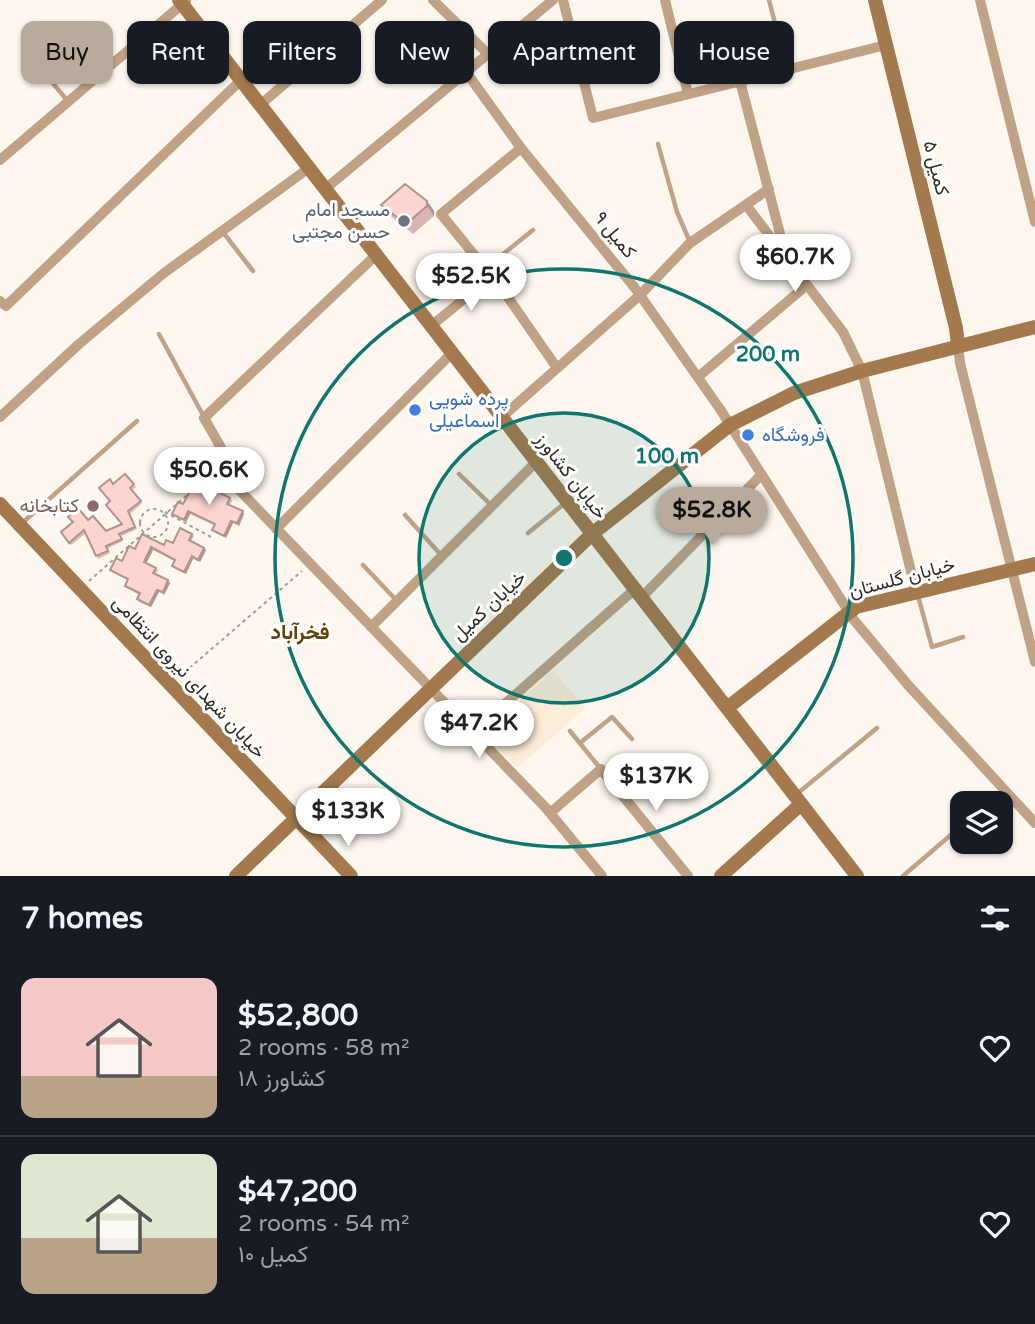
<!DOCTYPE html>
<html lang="en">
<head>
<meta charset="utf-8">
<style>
  body { margin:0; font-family:"Varela Round",Vazirmatn,sans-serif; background:#20242c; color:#f1f3f6; height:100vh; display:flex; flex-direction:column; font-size:26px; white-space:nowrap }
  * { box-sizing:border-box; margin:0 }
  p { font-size:23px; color:#9ea1a6 }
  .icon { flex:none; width:38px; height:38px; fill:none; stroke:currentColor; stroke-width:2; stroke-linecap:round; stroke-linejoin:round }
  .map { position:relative; height:876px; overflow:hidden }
  .drawer { display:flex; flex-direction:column; background:#171b24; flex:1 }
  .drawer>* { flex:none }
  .hud { position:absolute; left:21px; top:21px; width:994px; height:63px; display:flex; gap:14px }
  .tools { position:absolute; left:950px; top:791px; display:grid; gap:14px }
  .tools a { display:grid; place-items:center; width:63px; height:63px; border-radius:14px; background:#171b24; box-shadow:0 2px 5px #0004; font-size:35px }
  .price { position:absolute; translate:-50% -60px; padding:0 16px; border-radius:24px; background:#fff; color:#222; font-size:23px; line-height:46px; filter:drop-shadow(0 2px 4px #0008) }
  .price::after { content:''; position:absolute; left:50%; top:42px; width:21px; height:16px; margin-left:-10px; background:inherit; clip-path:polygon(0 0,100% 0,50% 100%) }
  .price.active { background:#b9ab9b; color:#111 }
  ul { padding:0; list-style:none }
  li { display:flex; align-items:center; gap:21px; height:175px; padding:0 21px }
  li+li { border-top:2px solid #363941 }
  li span { display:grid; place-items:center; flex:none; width:196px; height:140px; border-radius:14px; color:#555 }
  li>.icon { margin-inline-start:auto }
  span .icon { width:84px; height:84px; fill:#fffc; stroke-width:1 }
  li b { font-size:30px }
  h2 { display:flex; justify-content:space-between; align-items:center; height:84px; padding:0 21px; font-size:30px }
  .pill { padding:0 24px; border-radius:14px; background:#171b24; box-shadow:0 2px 5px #0004; font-size:24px; line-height:63px }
  .pill.active { background:#b9ab9b; color:#111 }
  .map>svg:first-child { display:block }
  .built { fill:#fdedd8 }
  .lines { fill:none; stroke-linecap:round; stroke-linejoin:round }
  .path { stroke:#a49e96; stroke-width:2; stroke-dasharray:3.5 3.5; stroke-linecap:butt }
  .lane { stroke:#c0a286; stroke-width:4.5 }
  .street { stroke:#c0a286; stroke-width:10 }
  .secondary { stroke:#a3794d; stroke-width:14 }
  .wall { fill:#dab6b2 }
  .shaded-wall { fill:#b19491 }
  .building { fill:#fdd4cf; stroke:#b19491; stroke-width:2 }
  .ring { fill:none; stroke:#0f766e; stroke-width:3.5 }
  .worship-dot { fill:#6b7280; stroke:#fff; stroke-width:2.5 }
  .shop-dot { fill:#3f7fe0; stroke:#fff; stroke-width:2.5 }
  .education-dot { fill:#8d6e63; stroke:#fff; stroke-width:2.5 }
  .labels { text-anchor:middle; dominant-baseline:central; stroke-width:6; stroke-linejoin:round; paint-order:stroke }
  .street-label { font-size:19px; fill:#312b24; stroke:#fff }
  .worship-label { font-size:19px; fill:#5b616d; stroke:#fff; text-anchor:end }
  .shop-label { font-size:19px; fill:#366cbe; stroke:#fff; text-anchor:start }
  .education-label { font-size:19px; fill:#785e54; stroke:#fff; text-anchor:end }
  .neighbourhood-label { font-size:21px; font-weight:bold; fill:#63400c; stroke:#fff }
  .centre { fill:#0f766e; stroke:#fff; stroke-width:3.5 }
  .ring-label { font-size:21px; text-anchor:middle; font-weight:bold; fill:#0f766e; stroke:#fff; stroke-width:6; stroke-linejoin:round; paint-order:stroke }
</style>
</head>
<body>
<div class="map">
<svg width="1035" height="876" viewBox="0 0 1035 876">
  <rect width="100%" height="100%" fill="#fdf7ef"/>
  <path class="built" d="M 553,671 L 586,708 L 517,768 L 484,733 Z"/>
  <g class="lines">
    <path class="path" d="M 779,39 L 784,61
      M140 523a14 14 0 1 1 28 0a14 14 0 1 1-28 0Z
      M 165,512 L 211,537
      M 89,581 L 211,474
      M 179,677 L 302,571"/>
    <path class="lane" d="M 769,0 L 777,31
      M 45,74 L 67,100
      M 658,144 L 677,212 L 690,242
      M 222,231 L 253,271
      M 486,268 L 533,230
      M 159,334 L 204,417
      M 459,474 L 491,505
      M 405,515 L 442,556
      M 21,524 L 137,421
      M 528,533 L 565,503
      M 363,565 L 397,601
      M 918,596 L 932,647 L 963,637
      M 570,731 L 600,768
      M 580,743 L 612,717 L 632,739
      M 798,793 L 877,728
      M 903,876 L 952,834"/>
    <path class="street" d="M 433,0 L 488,54
      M 563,0 L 593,118 L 886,45
      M 665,0 L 688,94
      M 980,0 L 1035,222
      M 466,72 L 521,148 L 635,288 L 720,409 L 854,620 L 908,685 L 1035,823
      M 740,81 L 785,253
      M 260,105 L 382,0
      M 521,148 L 441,214 L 505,293 L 557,368
      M 0,160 L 186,1
      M 325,189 L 553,0
      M 746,205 L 843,332 L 862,371 L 916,592
      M 376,255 L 204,418 L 223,451 L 220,470 L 545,807 L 602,876
      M 0,301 L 6,306 L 241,80
      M 431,326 L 491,277
      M 958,345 L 960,363 L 1035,662
      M 698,377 L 807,285
      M 0,417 L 79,344 L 164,273 L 309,168
      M 502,417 L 640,295 L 690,243 L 769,189
      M 276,529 L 452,353
      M 641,598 L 761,475
      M 371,627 L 536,462
      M 473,732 L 635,589
      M 550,813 L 601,769 L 688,876"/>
    <path class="secondary" d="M 179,0 L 857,876
      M 875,0 L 956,328 L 958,345
      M 0,504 L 351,876
      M 727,708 L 856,607 L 1035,564
      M 236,876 L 592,534 L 730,425 L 794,393 L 862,371 L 1035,327
      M 721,876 L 801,804"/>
  </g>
  <path class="wall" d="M 427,201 L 434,211 L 434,216 L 413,234 L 388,214 L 381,205 Z
    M 125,474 L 136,487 L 132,490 L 142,503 L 130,514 L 137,529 L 121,536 L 123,541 L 108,548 L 110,553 L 98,559 L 86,533 L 71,545 L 61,532 L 88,520 L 106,531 L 121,524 L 110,501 Z
    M 216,483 L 218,485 L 215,490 L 230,498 L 232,500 L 230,505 L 244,514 L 239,526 L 233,523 L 226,538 L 214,532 L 212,530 L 214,525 L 190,514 L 186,522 L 174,516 L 172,514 L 197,492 Z
    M 192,534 L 194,536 L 191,541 L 204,548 L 206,550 L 200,562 L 193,559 L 186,574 L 174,568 L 172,566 L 175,561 L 153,550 L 146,563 L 158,570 L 156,574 L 168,580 L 170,583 L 164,595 L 159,592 L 151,607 L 139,602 L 137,599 L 139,595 L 127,588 L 125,586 L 128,580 L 112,572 L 110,570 L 135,549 L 173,543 Z"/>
  <path class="shaded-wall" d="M 427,201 L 434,211 L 434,216 L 427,206 Z
    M 188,511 L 190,514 L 186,522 L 184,520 Z
    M 243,511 L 244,514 L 239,526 L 237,523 Z
    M 231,521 L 233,523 L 226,538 L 224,536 Z
    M 151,547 L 153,550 L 146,564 L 144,562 Z
    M 204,548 L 206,550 L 200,562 L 198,560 Z
    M 192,556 L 193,559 L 186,574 L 184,572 Z
    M 168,580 L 170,583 L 164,595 L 163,592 Z
    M 157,590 L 159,592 L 151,607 L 149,605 Z"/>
  <path class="building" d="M 405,184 L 427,201 L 427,206 L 406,224 L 381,205 Z
    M 125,474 L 134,484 L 130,488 L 141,501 L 128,511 L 135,527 L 119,534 L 122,539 L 106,546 L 108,551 L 96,556 L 84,530 L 69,543 L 61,532 L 73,522 L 68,517 L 78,508 L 88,520 L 93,516 L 106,531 L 122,524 L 106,505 L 110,501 L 99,488 L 110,479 L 113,484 Z
    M 204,477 L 216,483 L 213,489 L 230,498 L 227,504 L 243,511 L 237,523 L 231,521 L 224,536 L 212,530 L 215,524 L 188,511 L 184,520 L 172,514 L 178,502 L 183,504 L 191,489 L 197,492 Z
    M 180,528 L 192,534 L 189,540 L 204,548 L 198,560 L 192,556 L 184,572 L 172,566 L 175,560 L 151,547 L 144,562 L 156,568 L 153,573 L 168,580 L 163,592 L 157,590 L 149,605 L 137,599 L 140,593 L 125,586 L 128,579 L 110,570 L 116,558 L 122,561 L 129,546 L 135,549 L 142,534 L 164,545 L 166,540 L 173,543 Z"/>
  <circle cx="564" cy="558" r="145" fill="#0f766e" fill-opacity=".12"/>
  <g class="ring">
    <circle cx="564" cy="558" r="145"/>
    <circle cx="564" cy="558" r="289"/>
  </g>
  <circle class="worship-dot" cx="404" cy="221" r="7"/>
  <g class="shop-dot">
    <circle cx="415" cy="410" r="7"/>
    <circle cx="748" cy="435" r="7"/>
  </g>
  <circle class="education-dot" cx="93" cy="506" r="7"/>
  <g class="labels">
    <g class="street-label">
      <text transform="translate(936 168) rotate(76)">کمیل ۵</text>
      <text transform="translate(615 235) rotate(51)">کمیل ۹</text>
      <text transform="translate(571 476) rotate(52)">خیابان کشاورز</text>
      <text transform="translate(902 578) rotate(-15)">خیابان گلستان</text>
      <text transform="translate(489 606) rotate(-43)">خیابان کمیل</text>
      <text transform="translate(189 677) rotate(47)">خیابان شهدای نیروی انتظامی</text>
    </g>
    <g class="worship-label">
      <text x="390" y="210">مسجد امام<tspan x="390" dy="22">حسن مجتبی</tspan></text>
    </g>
    <g class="shop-label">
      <text x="429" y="399">پرده شویی<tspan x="429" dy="22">اسماعیلی</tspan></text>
      <text x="762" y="435">فروشگاه</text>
    </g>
    <g class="education-label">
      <text x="79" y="506">کتابخانه</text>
    </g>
    <g class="neighbourhood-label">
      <text x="300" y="632">فخرآباد</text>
    </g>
  </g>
  <circle cx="564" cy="558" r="10" class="centre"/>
  <g class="ring-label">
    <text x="768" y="361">200 m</text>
    <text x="667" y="463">100 m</text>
  </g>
</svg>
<div class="tools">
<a><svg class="icon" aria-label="layers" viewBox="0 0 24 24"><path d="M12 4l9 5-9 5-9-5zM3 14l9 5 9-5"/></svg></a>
</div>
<b class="price" style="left:795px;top:294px">$60.7K</b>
<b class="price" style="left:471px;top:313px">$52.5K</b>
<b class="price" style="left:209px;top:507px">$50.6K</b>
<b class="price active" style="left:712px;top:547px">$52.8K</b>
<b class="price" style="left:479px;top:760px">$47.2K</b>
<b class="price" style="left:656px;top:813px">$137K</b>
<b class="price" style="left:348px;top:848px">$133K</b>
<div class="hud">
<a class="pill active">Buy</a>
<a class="pill">Rent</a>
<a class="pill">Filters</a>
<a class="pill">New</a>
<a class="pill">Apartment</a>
<a class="pill">House</a>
</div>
</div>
<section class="drawer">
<h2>7 homes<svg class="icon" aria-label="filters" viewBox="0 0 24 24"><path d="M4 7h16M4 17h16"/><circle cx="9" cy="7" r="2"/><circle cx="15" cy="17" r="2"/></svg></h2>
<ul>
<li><span style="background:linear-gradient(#f6c9c9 70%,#b9a48a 0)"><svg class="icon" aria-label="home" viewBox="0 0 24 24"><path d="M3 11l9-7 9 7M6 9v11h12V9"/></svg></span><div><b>$52,800</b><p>2 rooms · 58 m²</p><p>کشاورز ۱۸</p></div><svg class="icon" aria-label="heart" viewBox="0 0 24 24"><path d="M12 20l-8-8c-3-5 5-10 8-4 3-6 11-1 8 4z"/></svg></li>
<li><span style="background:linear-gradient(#dfe7d0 60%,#b9a48a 0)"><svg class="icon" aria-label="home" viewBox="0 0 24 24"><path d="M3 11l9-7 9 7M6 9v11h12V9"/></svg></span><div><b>$47,200</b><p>2 rooms · 54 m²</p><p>کمیل ۱۰</p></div><svg class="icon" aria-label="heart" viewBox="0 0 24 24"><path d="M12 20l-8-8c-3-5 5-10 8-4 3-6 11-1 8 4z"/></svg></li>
</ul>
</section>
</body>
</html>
